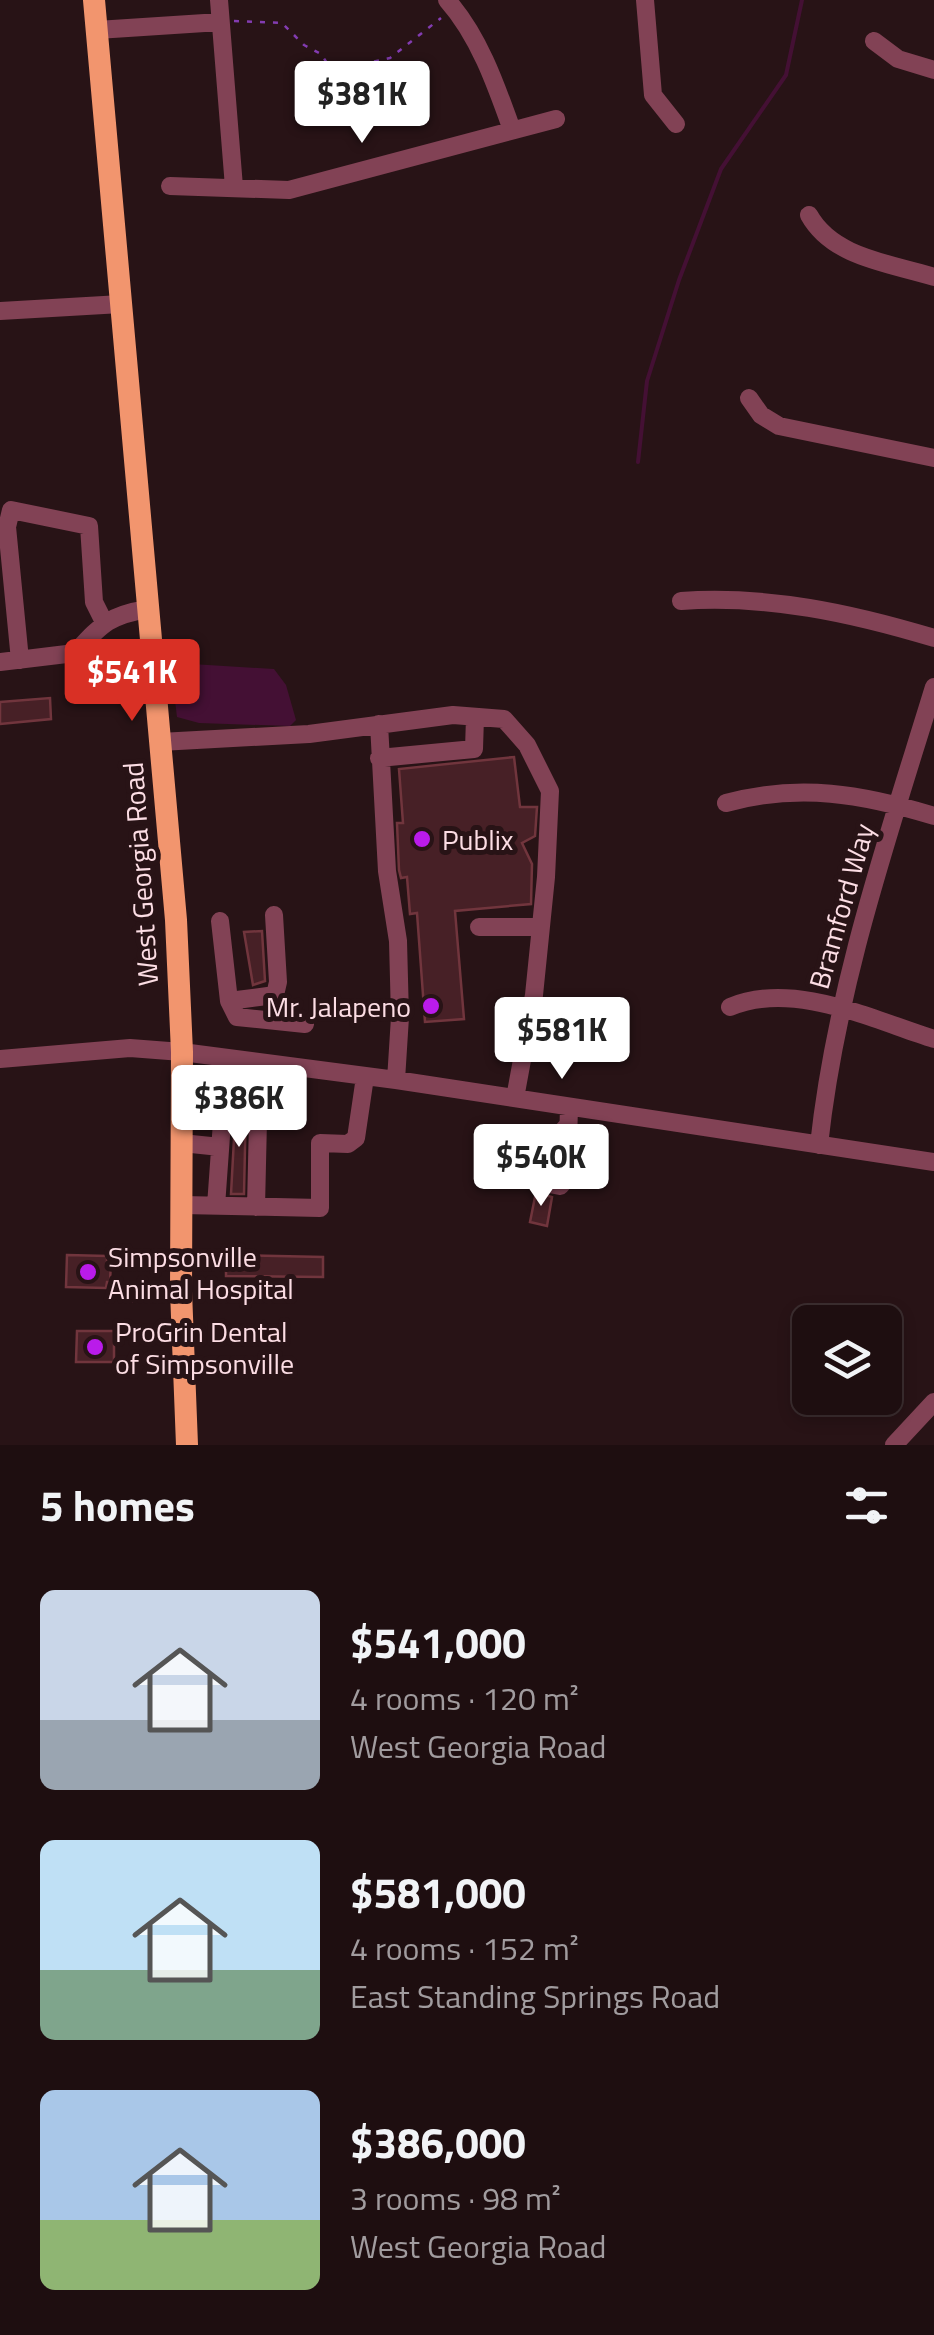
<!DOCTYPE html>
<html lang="en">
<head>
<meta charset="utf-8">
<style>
  body { margin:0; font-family:"Titillium Web",sans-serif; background:#2b1c1e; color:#f1f3f6; height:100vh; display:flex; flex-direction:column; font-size:38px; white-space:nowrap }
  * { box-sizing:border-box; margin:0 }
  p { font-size:32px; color:#a19c9f }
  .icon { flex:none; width:55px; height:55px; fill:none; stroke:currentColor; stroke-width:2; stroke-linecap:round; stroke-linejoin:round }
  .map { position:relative; height:1445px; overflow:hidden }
  .side { display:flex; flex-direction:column; background:#1e0e10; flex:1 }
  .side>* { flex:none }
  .controls { position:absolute; left:792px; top:1305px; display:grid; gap:20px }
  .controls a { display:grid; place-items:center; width:110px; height:110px; border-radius:15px; background:#1e0e10; box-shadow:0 5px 15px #0003,0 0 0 2px #3c2e30; font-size:50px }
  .price { position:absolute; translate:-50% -85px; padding:0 22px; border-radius:10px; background:#fff; color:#222; font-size:32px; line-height:65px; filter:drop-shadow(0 2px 5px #0008) }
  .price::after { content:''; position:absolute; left:50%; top:60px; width:30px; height:22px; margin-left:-15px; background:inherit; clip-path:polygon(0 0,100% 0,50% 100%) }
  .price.current { background:#d93025; color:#fff }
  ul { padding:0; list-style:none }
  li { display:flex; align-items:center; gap:30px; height:250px; padding:0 40px }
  li span { display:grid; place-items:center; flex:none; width:280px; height:200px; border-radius:15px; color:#555 }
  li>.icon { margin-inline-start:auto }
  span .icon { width:120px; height:120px; fill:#fffc; stroke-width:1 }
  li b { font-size:42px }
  h2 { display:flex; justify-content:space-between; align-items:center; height:120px; padding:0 40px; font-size:42px }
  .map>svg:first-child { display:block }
  .water { fill:#441034 }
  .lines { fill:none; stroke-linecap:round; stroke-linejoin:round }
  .stream { stroke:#441034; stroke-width:4 }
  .building { fill:#472026; stroke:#71353d; stroke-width:2.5 }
  .path { stroke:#833cb1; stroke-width:2.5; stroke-dasharray:5 8; stroke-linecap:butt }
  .minor { stroke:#824255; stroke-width:18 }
  .major { stroke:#f2956e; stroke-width:22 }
  .poi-dot { fill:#ba1bea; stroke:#281316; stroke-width:4 }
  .labels { text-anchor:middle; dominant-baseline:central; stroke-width:10; stroke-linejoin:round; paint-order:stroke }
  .poi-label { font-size:28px; fill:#fcdde4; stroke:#281316; text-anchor:start }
  .street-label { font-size:28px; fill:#fcdde4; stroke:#281316 }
</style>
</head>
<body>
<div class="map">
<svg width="934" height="1445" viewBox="0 0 934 1445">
  <rect width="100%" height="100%" fill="#281316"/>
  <path class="water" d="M 176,663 L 274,669 L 286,685 L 296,720 L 290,726 L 199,723 L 177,717 L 171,667 Z"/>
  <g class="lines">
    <path class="stream" d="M 638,462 L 647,381 L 679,280 L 721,169 L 786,75 L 802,0"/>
  </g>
  <path class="building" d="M 50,698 L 51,719 L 0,724 L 0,702 Z
    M 514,757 L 520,807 L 537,807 L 535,836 L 522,843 L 532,864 L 531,904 L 455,911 L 464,1019 L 425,1022 L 417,913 L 410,914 L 407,877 L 401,878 L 399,870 L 397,823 L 403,823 L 399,769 Z
    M 262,931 L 265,981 L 253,985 L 244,932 Z
    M 246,1101 L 244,1194 L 231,1194 L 236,1102 Z
    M 536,1192 L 552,1197 L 547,1226 L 530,1222 Z
    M 67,1255 L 107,1256 L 107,1261 L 111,1261 L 110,1282 L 107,1282 L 106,1288 L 66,1287 Z
    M 226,1255 L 323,1257 L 323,1277 L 226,1276 Z
    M 77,1331 L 114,1331 L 114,1362 L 76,1362 Z"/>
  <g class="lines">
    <path class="path" d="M 234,21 L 282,23 L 304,45 L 321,54 L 329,66
      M 336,70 L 390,58 L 441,18"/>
    <path class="minor" d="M 219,0 L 234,187
      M 447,0 C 479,36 496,85 512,130
      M 645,0 L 653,95 L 676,124
      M 97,30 L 220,22
      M 874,41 L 898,59 L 934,70
      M 170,186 L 289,190 L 556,119
      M 809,215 C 833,258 890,263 934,277
      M 0,311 L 121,304
      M 749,398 L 761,415 L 779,426 L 934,458
      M 681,601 C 768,595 851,613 934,638
      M 20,660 L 7,527 L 11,510 L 89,526 L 94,602 L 104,622
      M 0,662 L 75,653 C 101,625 109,615 148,609
      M 379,724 L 387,871 L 398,941 L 400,1017 L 396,1080
      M 160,742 L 309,734 L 453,715 L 504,719 L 527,745 L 550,791 L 546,877 L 534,995 L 515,1098
      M 379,758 L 474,749 L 475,717
      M 726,803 C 799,783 863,794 934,816
      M 220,921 L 229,1001 L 237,1017 L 305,1024
      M 479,927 L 541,927
      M 229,1001 L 275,995 L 278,982 L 274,915
      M 730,1007 C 793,980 873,1020 934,1039
      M 0,1059 L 130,1048 L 182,1052 L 396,1080 L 934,1162
      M 568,1125 L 558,1136 L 541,1179 L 544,1183 L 560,1186 L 567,1178 L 569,1107
      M 182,1143 L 220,1147
      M 819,1145 C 836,987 888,837 934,687
      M 182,1205 L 320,1208 L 320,1143 L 348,1144 L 356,1138 L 365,1077
      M 216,1206 L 224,1094 L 231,1090 L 259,1088
      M 256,1207 L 259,1077
      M 135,1294 L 181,1291
      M 894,1445 L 934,1402"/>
    <path class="major" d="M 94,0 L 176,920 L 182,1052 L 181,1291 L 187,1445"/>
  </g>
  <g class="poi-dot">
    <circle cx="422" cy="839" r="10"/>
    <circle cx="431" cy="1006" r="10"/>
    <circle cx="88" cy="1272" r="10"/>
    <circle cx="95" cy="1347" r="10"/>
  </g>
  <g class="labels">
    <g class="poi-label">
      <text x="442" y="839">Publix</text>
      <text x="411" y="1006" text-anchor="end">Mr. Jalapeno</text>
      <text x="108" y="1256">Simpsonville<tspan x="108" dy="32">Animal Hospital</tspan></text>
      <text x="115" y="1331">ProGrin Dental<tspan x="115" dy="32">of Simpsonville</tspan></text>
    </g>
    <g class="street-label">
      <text transform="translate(140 874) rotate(-94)">West Georgia Road</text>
      <text transform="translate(841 906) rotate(-74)">Bramford Way</text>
    </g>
  </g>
</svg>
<div class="controls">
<a><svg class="icon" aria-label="layers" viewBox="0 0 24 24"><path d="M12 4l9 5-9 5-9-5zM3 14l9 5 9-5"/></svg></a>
</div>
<b class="price" style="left:362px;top:146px">$381K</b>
<b class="price current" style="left:132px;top:724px">$541K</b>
<b class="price" style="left:562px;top:1082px">$581K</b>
<b class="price" style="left:239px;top:1150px">$386K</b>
<b class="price" style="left:541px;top:1209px">$540K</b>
</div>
<section class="side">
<h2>5 homes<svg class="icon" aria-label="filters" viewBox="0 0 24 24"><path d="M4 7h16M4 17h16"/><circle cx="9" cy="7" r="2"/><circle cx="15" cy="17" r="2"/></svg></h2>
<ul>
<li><span style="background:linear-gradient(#c9d6e8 65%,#9aa5b1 0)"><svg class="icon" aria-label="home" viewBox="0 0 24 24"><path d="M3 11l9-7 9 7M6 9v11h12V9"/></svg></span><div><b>$541,000</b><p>4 rooms · 120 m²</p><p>West Georgia Road</p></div></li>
<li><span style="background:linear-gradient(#bfe0f5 65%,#7fa58c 0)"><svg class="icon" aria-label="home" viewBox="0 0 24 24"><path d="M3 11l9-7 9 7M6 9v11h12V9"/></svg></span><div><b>$581,000</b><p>4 rooms · 152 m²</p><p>East Standing Springs Road</p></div></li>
<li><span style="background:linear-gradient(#a9c7e8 65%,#8fb573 0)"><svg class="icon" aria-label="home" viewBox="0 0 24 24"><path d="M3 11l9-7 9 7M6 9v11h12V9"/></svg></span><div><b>$386,000</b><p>3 rooms · 98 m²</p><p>West Georgia Road</p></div></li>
</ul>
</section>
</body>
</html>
